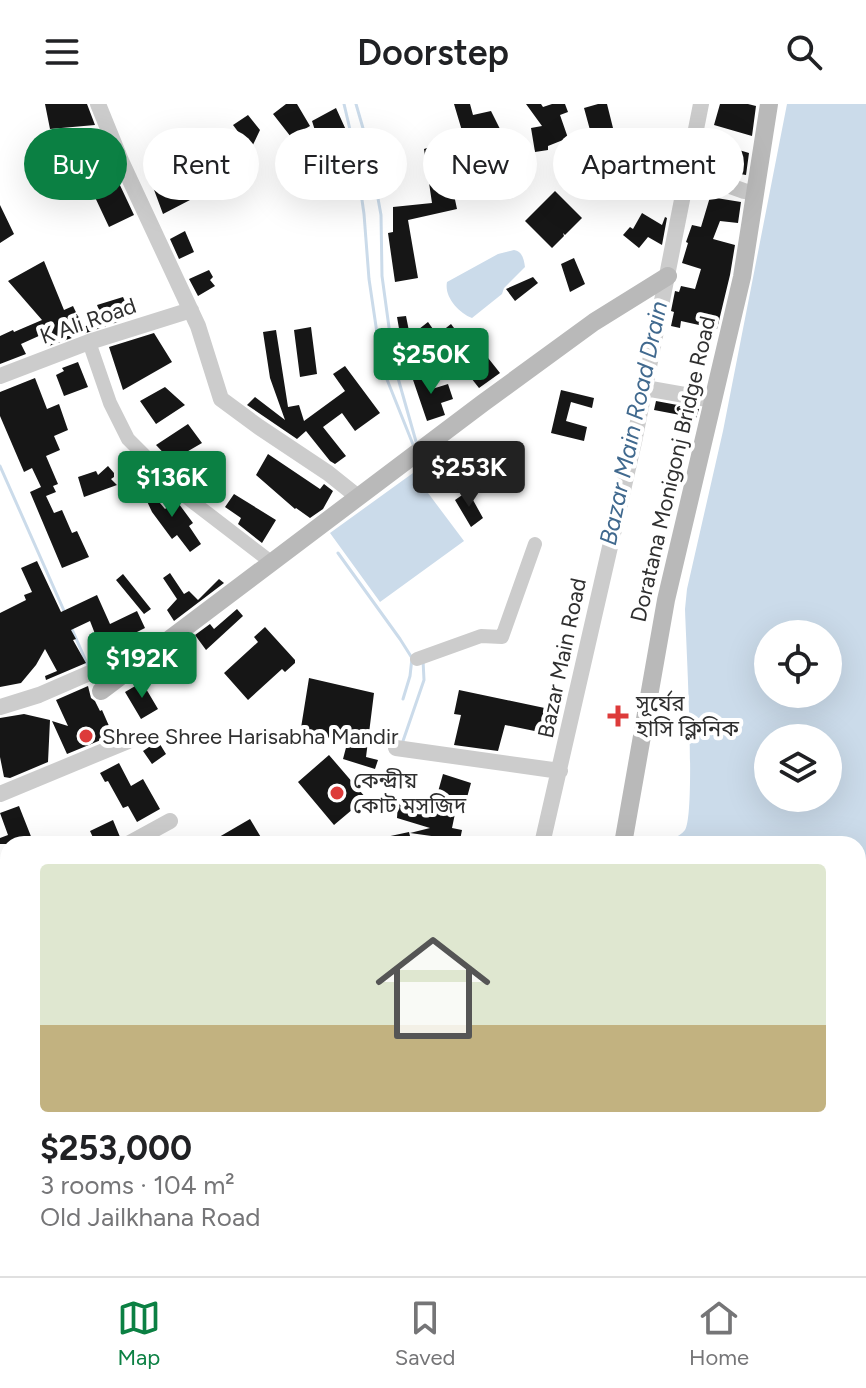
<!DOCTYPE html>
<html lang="en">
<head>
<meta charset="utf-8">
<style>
  body { margin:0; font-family:Figtree,"Noto Sans Bengali",sans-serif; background:#f2f2f2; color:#202124; height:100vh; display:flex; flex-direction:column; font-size:30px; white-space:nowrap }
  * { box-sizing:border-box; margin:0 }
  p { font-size:26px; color:#757577 }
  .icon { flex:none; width:44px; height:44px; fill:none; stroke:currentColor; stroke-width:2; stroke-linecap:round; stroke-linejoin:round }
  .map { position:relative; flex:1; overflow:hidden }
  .panel { position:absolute; left:0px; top:732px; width:866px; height:440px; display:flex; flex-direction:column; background:#fff; border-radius:24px 24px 0 0; box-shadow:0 8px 32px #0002 }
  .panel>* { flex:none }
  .hud { position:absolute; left:24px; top:24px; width:818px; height:72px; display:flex; gap:16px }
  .tools { position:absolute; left:754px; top:516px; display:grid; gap:16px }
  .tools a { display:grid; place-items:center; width:88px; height:88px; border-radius:50%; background:#fff; box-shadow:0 8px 32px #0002; font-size:40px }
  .price { position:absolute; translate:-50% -68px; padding:0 18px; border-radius:8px; background:#0b8043; color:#fff; font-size:26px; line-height:52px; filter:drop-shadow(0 2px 4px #0008) }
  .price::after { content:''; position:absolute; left:50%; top:48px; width:24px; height:18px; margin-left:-12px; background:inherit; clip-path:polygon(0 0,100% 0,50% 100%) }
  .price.on { background:#222; color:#fff }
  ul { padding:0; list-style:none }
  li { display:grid; align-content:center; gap:16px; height:424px; padding:0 40px }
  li+li { border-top:2px solid #e0e0e0 }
  li span { display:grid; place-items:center; height:248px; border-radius:8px; color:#555 }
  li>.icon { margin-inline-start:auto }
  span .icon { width:144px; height:144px; fill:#fffc; stroke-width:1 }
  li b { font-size:34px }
  .pill { padding:0 28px; border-radius:36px; background:#fff; box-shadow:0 8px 32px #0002; font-size:28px; line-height:72px }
  .pill.on { background:#0b8043; color:#fff }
  header { display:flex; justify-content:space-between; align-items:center; height:104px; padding:0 40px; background:#fff; font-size:36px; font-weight:600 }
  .menu { display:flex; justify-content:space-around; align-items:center; height:112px; border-top:2px solid #e0e0e0; background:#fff; font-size:22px; color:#757577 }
  .menu a { display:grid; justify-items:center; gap:4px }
  .menu .on { color:#0b8043 }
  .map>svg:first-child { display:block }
  .water { fill:#cbdbea; fill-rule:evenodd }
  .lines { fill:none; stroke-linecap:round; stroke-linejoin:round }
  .stream { stroke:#cbdbea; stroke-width:3 }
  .canal { stroke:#cbdbea; stroke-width:12 }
  .building { fill:#161616 }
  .minor { stroke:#ccc; stroke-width:14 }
  .tertiary { stroke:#ccc; stroke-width:16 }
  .secondary { stroke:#b9b9b9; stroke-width:18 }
  .poi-dot { fill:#dd3b3a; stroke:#fff; stroke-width:3 }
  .labels { text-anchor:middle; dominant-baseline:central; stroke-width:8; stroke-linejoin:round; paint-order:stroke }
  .street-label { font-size:22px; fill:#2f2f2f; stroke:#fff }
  .poi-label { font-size:22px; fill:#2f2f2f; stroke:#fff; text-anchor:start }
  .water-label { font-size:24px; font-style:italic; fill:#40698e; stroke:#fff }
</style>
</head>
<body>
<header><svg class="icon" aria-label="menu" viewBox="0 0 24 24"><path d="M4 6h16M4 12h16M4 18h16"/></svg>Doorstep<svg class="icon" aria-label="search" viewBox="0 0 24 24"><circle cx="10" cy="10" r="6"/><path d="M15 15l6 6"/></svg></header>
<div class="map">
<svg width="866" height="1172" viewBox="0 0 866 1172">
  <rect width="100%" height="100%" fill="#fff"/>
  <path class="water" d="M 787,0 L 866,0 L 866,1128 L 861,1172 L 566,1172 L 568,1164 L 858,1164 L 858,740 L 658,740 C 667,736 679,734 685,726 C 696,709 686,536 685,505 L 687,485 L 723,327 ZM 828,530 L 828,590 L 768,590 L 768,530 ZM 828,634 L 828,694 L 768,694 L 768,634 Z
    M 514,146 C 522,147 524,155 525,163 L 504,184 L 502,190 L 472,214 C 459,209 444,193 447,178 L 498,150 Z
    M 413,369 L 464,437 L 380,498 L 330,429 Z"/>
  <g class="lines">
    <path class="stream" d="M 344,0 L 355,47 L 364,110 L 369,175 L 382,263 L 414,343
      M 356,0 L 369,45 L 381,111 L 382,172 L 394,260 L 417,341
      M 0,362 L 65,509
      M 338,449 L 400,535 L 412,554 L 410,572 L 403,595
      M 71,523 L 89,564
      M 403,637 L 424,576 L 423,556
      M 120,1164 L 132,1172
      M 133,1164 L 145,1172
      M 282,1164 L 288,1172"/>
    <path class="canal" d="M 0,1110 L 8,1115
      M 55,1164 L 59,1172"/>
  </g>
  <path class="building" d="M 45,0 L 87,0 L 95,21 L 50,25 Z
    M 286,0 L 297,0 L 310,22 L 291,33 L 273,10 Z
    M 454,0 L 470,0 L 473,11 L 491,7 L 501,27 L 476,34 L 488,80 L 476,81 L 467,36 L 465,37 Z
    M 526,0 L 541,0 L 543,3 L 552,0 L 565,0 L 568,8 L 560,11 L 568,34 L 548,42 L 548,46 L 535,48 L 531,24 L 542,22 Z
    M 598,0 L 607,0 L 615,32 L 593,37 L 584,4 Z
    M 720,0 L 748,0 L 756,2 L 752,32 L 714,21 Z
    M 336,4 L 346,26 L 318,36 L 312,17 Z
    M 248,11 L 260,26 L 251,45 L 233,21 Z
    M 649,36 L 663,37 L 661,58 L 648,56 L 641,87 L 635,86 L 635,81 L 619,77 L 624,57 L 638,60 L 640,39 Z
    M 101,37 L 109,56 L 88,66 L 78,51 Z
    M 443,39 L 457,105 L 408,116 L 418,174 L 395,178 L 388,129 L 393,128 L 393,103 L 432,99 L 424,45 Z
    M 708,44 L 739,46 L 749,49 L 746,71 L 722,67 L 726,53 L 708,48 Z
    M 511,46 L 522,58 L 502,75 L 493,65 Z
    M 606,53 L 612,66 L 592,74 L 587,60 Z
    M 176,62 L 190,96 L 163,110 L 150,75 Z
    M 118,77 L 134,111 L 109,123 L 93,89 Z
    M 555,87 L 582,114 L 565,131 L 563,129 L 564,132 L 552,144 L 525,117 Z
    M 710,93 L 741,98 L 738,119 L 720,117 L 713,135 L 735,141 L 730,171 L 717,225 L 681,217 L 680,224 L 671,222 L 674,208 L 671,207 L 675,187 L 679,188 L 681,182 L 695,185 L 701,165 L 682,159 L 688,139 L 686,138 L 692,121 L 701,123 Z
    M 0,101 L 14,130 L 0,139 Z
    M 642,109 L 662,121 L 665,113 L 667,114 L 662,141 L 648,133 L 639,144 L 623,131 L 630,123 L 633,125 Z
    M 185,127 L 194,148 L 179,155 L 170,135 Z
    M 574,154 L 585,180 L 570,188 L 561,160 Z
    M 44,157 L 64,206 L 73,202 L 83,223 L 103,216 L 97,201 L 123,193 L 132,213 L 46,243 L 41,231 L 21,240 L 26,250 L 0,260 L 0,232 L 13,226 L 14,228 L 42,216 L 8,177 Z
    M 209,166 L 213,173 L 210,176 L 215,182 L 198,192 L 189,175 Z
    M 533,173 L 538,179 L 515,197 L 506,185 Z
    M 406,212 L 410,232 L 428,218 L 438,232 L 414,250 L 416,259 L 405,259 L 397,213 Z
    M 451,220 L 470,245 L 477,240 L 500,269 L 479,284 L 437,231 Z
    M 311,223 L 317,270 L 300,273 L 294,226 Z
    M 276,226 L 288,303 L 299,301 L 304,317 L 345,287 L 333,270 L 345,262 L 380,309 L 355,327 L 342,309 L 323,323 L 346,352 L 335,360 L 330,357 L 306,327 L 297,335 L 247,301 L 255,293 L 285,316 L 270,274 L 263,228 Z
    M 154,229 L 172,258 L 123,286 L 109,243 Z
    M 78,258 L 88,283 L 64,292 L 56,271 L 64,267 L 62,264 Z
    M 411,270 L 428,270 L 432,285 L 448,280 L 453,295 L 441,299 L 445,311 L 427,317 Z
    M 35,274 L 47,305 L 59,300 L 68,326 L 54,332 L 60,346 L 46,352 L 58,380 L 53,382 L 56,388 L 46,392 L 54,409 L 62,406 L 72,429 L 77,427 L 89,453 L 62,464 L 30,388 L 41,383 L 32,364 L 24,368 L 0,312 L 0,288 Z
    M 165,283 L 185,301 L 156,320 L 140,297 Z
    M 561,286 L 594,294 L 592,304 L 571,298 L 566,317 L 587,323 L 584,337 L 551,329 Z
    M 656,297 L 699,305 L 696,314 L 654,306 Z
    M 188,320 L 202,339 L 171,357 L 156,341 Z
    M 268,350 L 320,385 L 324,380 L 333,387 L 323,405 L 310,414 L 296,404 L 295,405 L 256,371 Z
    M 194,357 L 211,374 L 203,382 L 195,374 L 189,380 L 180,371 Z
    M 108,362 L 114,369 L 114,373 L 111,375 L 117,381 L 84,393 L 78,373 L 96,367 L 98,371 Z
    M 139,374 L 165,405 L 176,397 L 179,400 L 193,419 L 189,422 L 201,440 L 190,448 L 177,431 L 172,435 L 152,408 L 137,376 Z
    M 468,387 L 483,414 L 471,423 L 455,396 Z
    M 234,390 L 276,416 L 262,439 L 238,420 L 241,414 L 225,403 Z
    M 37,457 L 61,508 L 97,491 L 110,520 L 137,507 L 145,524 L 117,538 L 112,528 L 97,535 L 90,517 L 71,526 L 76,535 L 73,536 L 86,559 L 46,576 L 45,572 L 57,567 L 45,545 L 36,561 L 21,579 L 0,583 L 0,509 L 26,496 L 24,491 L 32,488 L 21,464 Z
    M 170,469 L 184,490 L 189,487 L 198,496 L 219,475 L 224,479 L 174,517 L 167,506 L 177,495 L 163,474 Z
    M 123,470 L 151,505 L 144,510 L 116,476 Z
    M 237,505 L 243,512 L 206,546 L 195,531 L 210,520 L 214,525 Z
    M 265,523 L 295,556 L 295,559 L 285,568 L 282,565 L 248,596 L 224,569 L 258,538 L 254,533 Z
    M 178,547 L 187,557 L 167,574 L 159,564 Z
    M 309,574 L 374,589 L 366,653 L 378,656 L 375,665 L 343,655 L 348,636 L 300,630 Z
    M 142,578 L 158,605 L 141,615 L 125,588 Z
    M 88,582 L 91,594 L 95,597 L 100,607 L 102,606 L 113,631 L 67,650 L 52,617 L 68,622 L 56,596 Z
    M 459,586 L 559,607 L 554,631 L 505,621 L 498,647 L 454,641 L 461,611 L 454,610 Z
    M 24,610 L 50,616 L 48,658 L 10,674 L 4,673 L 0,653 L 0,614 Z
    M 158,637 L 166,650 L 152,660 L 143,647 Z
    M 329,651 L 366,694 L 334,721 L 298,678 Z
    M 119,659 L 131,682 L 143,675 L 160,705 L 137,718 L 128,702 L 123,704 L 108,677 L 105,678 L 100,669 Z
    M 443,670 L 471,679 L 466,697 L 458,695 L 452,724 L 462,726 L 460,736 L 410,729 L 430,724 L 397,714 L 398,698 L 414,697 L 434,702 Z
    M 19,702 L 34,740 L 0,740 L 0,734 L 8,731 L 0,709 Z
    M 250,715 L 265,740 L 207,740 Z
    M 113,716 L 120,733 L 117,740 L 96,740 L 90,727 Z
    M 409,728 L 412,740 L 373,740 L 372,736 Z"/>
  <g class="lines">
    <path class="minor" d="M 89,238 L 110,299 L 128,335 L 185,392 L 271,458
      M 417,555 L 481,532 L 502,533 L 535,440"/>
    <path class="tertiary" d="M 98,0 L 122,59 L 198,222 L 221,295 L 259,323 L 328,369 L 358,393
      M 688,67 L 744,87 L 755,89
      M 0,272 L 89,238 L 191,206
      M 645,284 L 713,296
      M 0,603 L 39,591 L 92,568
      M 396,644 L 560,667
      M 0,690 L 128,637
      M 128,740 L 170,717
      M 542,740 L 634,338 L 701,0
      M 0,892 L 8,916
      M 0,962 L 8,960
      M 364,1172 L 368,1164"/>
    <path class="secondary" d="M 101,587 L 483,299 L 594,218 L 668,172
      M 623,740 L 666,496 L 742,173 L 769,0
      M 546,1172 L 548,1164"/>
  </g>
  <g class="poi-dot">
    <path d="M614 600h8v8h8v8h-8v8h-8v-8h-8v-8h8z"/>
    <circle cx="86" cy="632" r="8"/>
    <circle cx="337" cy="689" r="8"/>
  </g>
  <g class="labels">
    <g class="street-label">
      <text transform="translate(88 217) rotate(-19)">K Ali Road</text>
      <text transform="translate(673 365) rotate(-77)">Doratana Monigonj Bridge Road</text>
      <text transform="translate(562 554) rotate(-78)">Bazar Main Road</text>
    </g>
    <g class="poi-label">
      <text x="636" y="599">সূর্যের<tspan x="636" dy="25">হাসি ক্লিনিক</tspan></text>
      <text x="102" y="632">Shree Shree Harisabha Mandir</text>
      <text x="353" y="676">কেন্দ্রীয়<tspan x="353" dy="25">কোট মসজিদ</tspan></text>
    </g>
    <g class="water-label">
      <text transform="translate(633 319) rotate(-78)">Bazar Main Road Drain</text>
    </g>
  </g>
</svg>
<div class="tools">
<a><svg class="icon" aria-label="locate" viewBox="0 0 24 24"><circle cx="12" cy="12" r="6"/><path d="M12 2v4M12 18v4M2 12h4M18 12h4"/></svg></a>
<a><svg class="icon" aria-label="layers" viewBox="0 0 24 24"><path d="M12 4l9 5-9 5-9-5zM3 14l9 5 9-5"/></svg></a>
</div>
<b class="price" style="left:431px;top:292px">$250K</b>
<b class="price on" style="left:469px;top:405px">$253K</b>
<b class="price" style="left:172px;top:415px">$136K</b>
<b class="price" style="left:142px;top:596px">$192K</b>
<div class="hud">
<a class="pill on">Buy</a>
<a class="pill">Rent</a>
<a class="pill">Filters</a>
<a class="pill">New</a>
<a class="pill">Apartment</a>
</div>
<section class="panel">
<ul>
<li><span style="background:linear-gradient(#dfe7d0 65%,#c2b280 0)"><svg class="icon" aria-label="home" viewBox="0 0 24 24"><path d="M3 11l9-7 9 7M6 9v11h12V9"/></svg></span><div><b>$253,000</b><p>3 rooms · 104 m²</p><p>Old Jailkhana Road</p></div></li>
</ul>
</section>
</div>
<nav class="menu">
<a class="on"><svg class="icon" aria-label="map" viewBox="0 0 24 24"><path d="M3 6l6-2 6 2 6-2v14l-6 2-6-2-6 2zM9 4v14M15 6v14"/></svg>Map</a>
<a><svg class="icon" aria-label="saved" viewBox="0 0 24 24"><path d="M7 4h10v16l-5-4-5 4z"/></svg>Saved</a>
<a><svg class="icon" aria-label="home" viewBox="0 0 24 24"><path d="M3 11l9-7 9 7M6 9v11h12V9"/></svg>Home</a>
</nav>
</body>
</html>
